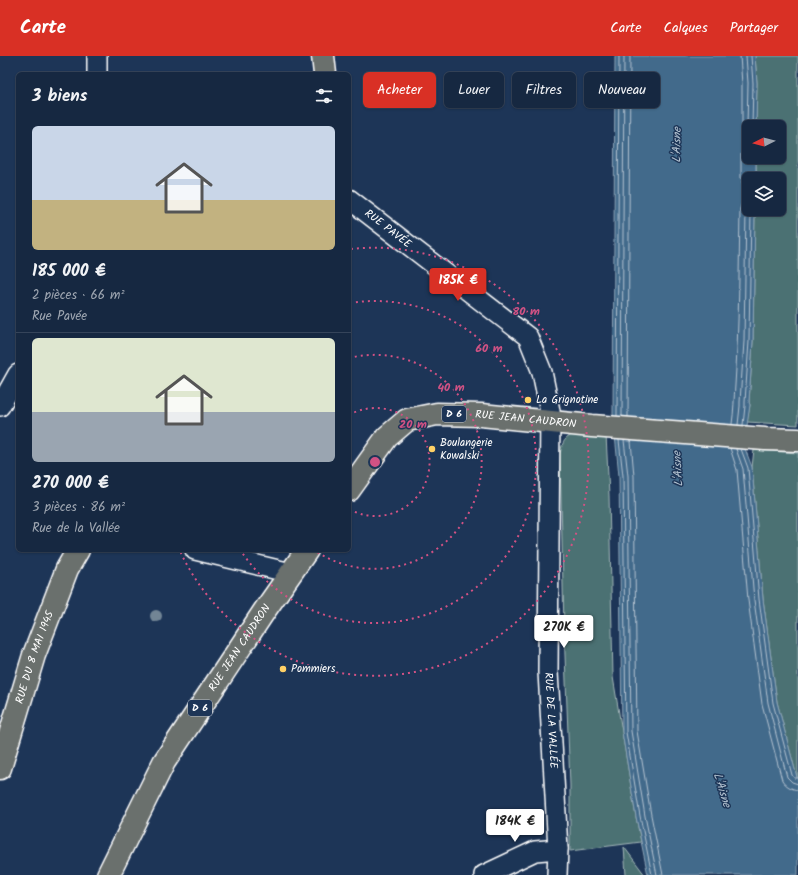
<!DOCTYPE html>
<html lang="fr">
<head>
<meta charset="utf-8">
<style>
  body { margin:0; font-family:Kalam,sans-serif; background:#1f3048; color:#f1f3f6; height:100vh; display:flex; flex-direction:column; font-size:15px; white-space:nowrap }
  * { box-sizing:border-box; margin:0 }
  p { font-size:13px; color:#9ea6b1 }
  .icon { flex:none; width:22px; height:22px; fill:none; stroke:currentColor; stroke-width:2; stroke-linecap:round; stroke-linejoin:round }
  .map { position:relative; flex:1; overflow:hidden }
  .details { position:absolute; left:16px; top:16px; width:335px; height:480px; display:flex; flex-direction:column; background:#162841; border-radius:6px; box-shadow:0 1px 3px #0004,0 0 0 1px #35445a }
  .details>* { flex:none }
  .guide { position:absolute; left:363px; top:16px; width:375px; height:36px; display:flex; gap:8px }
  .needle { width:26px; rotate:264deg }
  .buttons { position:absolute; left:742px; top:64px; display:grid; gap:8px }
  .buttons a { display:grid; place-items:center; width:44px; height:44px; border-radius:6px; background:#162841; box-shadow:0 1px 3px #0004,0 0 0 1px #35445a; font-size:20px }
  .price { position:absolute; translate:-50% -34px; padding:0 9px; border-radius:4px; background:#fff; color:#222; font-size:13px; line-height:26px; filter:drop-shadow(0 1px 2px #0008) }
  .price::after { content:''; position:absolute; left:50%; top:24px; width:12px; height:9px; margin-left:-6px; background:inherit; clip-path:polygon(0 0,100% 0,50% 100%) }
  .price.active { background:#d93025; color:#fff }
  ul { padding:0; list-style:none }
  li { display:grid; align-content:center; gap:8px; height:212px; padding:0 16px }
  li+li { border-top:1px solid #35445a }
  li span { display:grid; place-items:center; height:124px; border-radius:6px; color:#555 }
  li>.icon { margin-inline-start:auto }
  span .icon { width:72px; height:72px; fill:#fffc; stroke-width:1 }
  li b { font-size:17px }
  h2 { display:flex; justify-content:space-between; align-items:center; height:48px; padding:0 16px; font-size:17px }
  .pill { padding:0 14px; border-radius:6px; background:#162841; box-shadow:0 1px 3px #0004,0 0 0 1px #35445a; font-size:14px; line-height:36px }
  .pill.active { background:#d93025; color:#fff }
  header { display:flex; align-items:center; gap:24px; box-sizing:border-box; height:56px; padding:0 20px; background:#d93025; color:#fff }
  header strong { font-size:19px }
  nav { display:flex; gap:22px; margin-inline-start:auto; font-size:14px }
  .map>svg:first-child { display:block }
  .green { fill:#4b7173; stroke:#a5b8b9 }
  .water { fill:#436a8b; stroke:#8ea6b9 }
  .lines { fill:none; stroke-linecap:round; stroke-linejoin:round }
  .shore { stroke:#b4c3d1; stroke-width:1 }
  .minor-casing { stroke:#fff; stroke-width:22 }
  .major-casing { stroke:#fff; stroke-width:25 }
  .minor { stroke:#1d3557; stroke-width:19 }
  .major { stroke:#6b706d; stroke-width:22 }
  .tree { fill:#728595 }
  .ring { fill:none; stroke:#d15284; stroke-width:2; stroke-dasharray:2 4 }
  .poi-dot { fill:#ffd166; stroke:#1d3557; stroke-width:1.5 }
  .labels { text-anchor:middle; dominant-baseline:central; stroke-width:3; stroke-linejoin:round; paint-order:stroke }
  .shield { fill:#1d3557; stroke:#bbc2cd; stroke-width:1 }
  .shield-label { font-size:10px; font-weight:bold; fill:#fff }
  .street-label { font-size:11px; fill:#fff; stroke:#1d3557 }
  .poi-label { font-size:11px; fill:#fff; stroke:#1d3557; text-anchor:start }
  .water-label { font-size:12px; font-style:italic; fill:#b4c3d1; stroke:#1d3557 }
  .centre { fill:#d15284; stroke:#1d3557; stroke-width:2 }
  .ring-label { font-size:12px; text-anchor:middle; font-weight:bold; fill:#d15284; stroke:#1d3557; stroke-width:3; stroke-linejoin:round; paint-order:stroke }
</style>
</head>
<body>
<header>
<strong>Carte</strong>
<nav><a>Carte</a><a>Calques</a><a>Partager</a></nav>
</header>
<div class="map">
<svg width="798" height="819" viewBox="0 0 798 819">
  <rect width="100%" height="100%" fill="#1d3557"/>
  <filter id="ink" filterUnits="userSpaceOnUse"><feTurbulence type="fractalNoise" baseFrequency=".025" numOctaves="2"/><feDisplacementMap in="SourceGraphic" scale="8" xChannelSelector="R" yChannelSelector="G"/><feConvolveMatrix kernelMatrix="1 2 1 2 8 2 1 2 1" color-interpolation-filters="sRGB"/></filter>
  <g filter="url(#ink)">
    <path class="green" d="M 755,0 L 798,0 L 798,369 L 747,366 L 750,349 L 749,346 L 753,285 L 755,153 L 779,153 L 779,123 L 756,123 L 756,101 L 779,101 L 779,71 L 756,71 L 757,27 Z
      M 577,376 L 606,379 L 609,440 L 613,621 L 636,761 L 641,786 L 570,795 L 570,729 L 564,573 L 560,398 C 563,384 564,383 577,376 Z
      M 754,394 L 798,397 L 798,725 L 777,646 L 763,543 L 752,411 Z
      M 624,791 L 645,819 L 626,819 Z"/>
    <path class="water" d="M 615,0 L 755,0 L 757,27 L 756,71 L 749,71 L 749,101 L 756,101 L 756,123 L 749,123 L 749,153 L 755,153 L 753,285 L 749,346 L 750,349 L 744,390 L 752,411 L 763,543 L 777,646 L 798,725 L 798,819 L 648,819 L 636,761 L 622,676 L 619,420 L 613,358 Z"/>
    <g class="lines">
      <path class="shore" d="M 740,0 L 742,28 L 742,72 L 744,78 L 749,84
        M 746,0 L 748,27 L 747,70 L 749,75
        M 751,0 L 753,27 L 752,71
        M 749,88 L 744,92 L 741,98 L 741,122 L 743,130 L 749,136
        M 617,360 L 619,0
        M 622,360 L 624,0
        M 628,361 L 630,0
        M 732,368 C 734,355 734,342 735,329 C 739,270 739,212 740,153 L 742,146 L 749,140
        M 738,369 L 740,350 L 740,346 L 744,285 L 746,153 L 749,147
        M 743,369 L 745,350 L 745,346 L 749,285 L 751,153
        M 619,384 L 623,420 L 626,676 L 640,760 L 652,819
        M 624,384 L 628,420 L 631,675 L 645,760 L 657,819
        M 631,385 L 634,420 L 637,675 L 651,759 L 663,819
        M 730,392 L 737,414 L 748,544 L 762,648 L 782,724 C 786,730 791,733 798,734
        M 736,393 L 743,413 L 754,544 L 768,647 L 787,721 L 792,726 L 798,728
        M 741,393 L 748,412 L 759,543 L 773,647 L 792,719 L 794,722 L 798,722"/>
      <g class="minor-casing">
        <g id="minor">
          <path d="M 97,18 L 97,0"/>
          <path id="s1" d="M 349,143 L 528,281 L 542,316 L 550,355 L 548,616 L 558,793 L 557,819"/>
          <path d="M 0,350 L 18,318"/>
          <path d="M 195,494 L 291,517"/>
          <path d="M 484,819 L 535,795 L 558,793"/>
        </g>
      </g>
      <g class="major-casing">
        <g id="major">
          <path d="M 323,0 L 325,18"/>
          <path id="s2" d="M 349,434 L 387,381 L 407,364 L 437,358 L 481,359 L 592,370 L 765,383 L 798,384"/>
          <path id="s3" d="M 0,712 L 34,599 L 67,513 L 78,494"/>
          <path id="s4" d="M 108,819 L 164,706 L 265,554 L 307,494"/>
        </g>
      </g>
      <use href="#minor" class="minor"/>
      <use href="#major" class="major"/>
    </g>
    <circle class="tree" cx="156" cy="560" r="6"/>
  </g>
  <g class="ring">
    <path d="M349 359A54 54 0 1 1 349 453"/>
    <path d="M349 302A107 107 0 1 1 314 494"/>
    <path d="M350 247A161 161 0 1 1 241 495"/>
    <path d="M351 193A214 214 0 1 1 180 495"/>
  </g>
  <g class="poi-dot">
    <circle cx="528" cy="344" r="4"/>
    <circle cx="432" cy="393" r="4"/>
    <circle cx="283" cy="613" r="4"/>
  </g>
  <g class="labels">
    <g class="shield">
      <rect x="442" y="350" width="24" height="16" rx="3"/>
      <rect x="188" y="644" width="24" height="16" rx="3"/>
    </g>
    <g class="shield-label">
      <text x="454" y="358">D 6</text>
      <text x="200" y="652">D 6</text>
    </g>
    <g class="street-label">
      <text stroke="none"><textPath href="#s1" startOffset="49">RUE PAVÉE</textPath></text>
      <text stroke="none"><textPath href="#s2" startOffset="211">RUE JEAN CAUDRON</textPath></text>
      <text stroke="none"><textPath href="#s4" startOffset="263">RUE JEAN CAUDRON</textPath></text>
      <text stroke="none"><textPath href="#s3" startOffset="116">RUE DU 8 MAI 1945</textPath></text>
      <text stroke="none"><textPath href="#s1" startOffset="613">RUE DE LA VALLÉE</textPath></text>
    </g>
    <g class="poi-label">
      <text x="536" y="344">La Grignotine</text>
      <text x="440" y="387">Boulangerie<tspan x="440" dy="13">Kowalski</tspan></text>
      <text x="291" y="613">Pommiers</text>
    </g>
    <g class="water-label">
      <text transform="translate(677 89) rotate(-89)">L'Aisne</text>
      <text transform="translate(678 413) rotate(-93)">L'Aisne</text>
      <text transform="translate(722 734) rotate(73)">L'Aisne</text>
    </g>
  </g>
  <circle cx="375" cy="406" r="6" class="centre"/>
  <g class="ring-label">
    <text x="526" y="259">80 m</text>
    <text x="489" y="296">60 m</text>
    <text x="451" y="335">40 m</text>
    <text x="413" y="372">20 m</text>
  </g>
</svg>
<div class="buttons">
<a><svg class="needle" viewBox="-14 -14 28 28"><path d="M0-13l5 13h-10z" fill="#e53935"/><path d="M0 13l5-13h-10z" fill="#9ea6b1"/></svg></a>
<a><svg class="icon" aria-label="layers" viewBox="0 0 24 24"><path d="M12 4l9 5-9 5-9-5zM3 14l9 5 9-5"/></svg></a>
</div>
<b class="price active" style="left:458px;top:246px">185K €</b>
<b class="price" style="left:564px;top:593px">270K €</b>
<b class="price" style="left:515px;top:787px">184K €</b>
<div class="guide">
<a class="pill active">Acheter</a>
<a class="pill">Louer</a>
<a class="pill">Filtres</a>
<a class="pill">Nouveau</a>
</div>
<section class="details">
<h2>3 biens<svg class="icon" aria-label="filters" viewBox="0 0 24 24"><path d="M4 7h16M4 17h16"/><circle cx="9" cy="7" r="2"/><circle cx="15" cy="17" r="2"/></svg></h2>
<ul>
<li><span style="background:linear-gradient(#c9d6e8 60%,#c2b280 0)"><svg class="icon" aria-label="home" viewBox="0 0 24 24"><path d="M3 11l9-7 9 7M6 9v11h12V9"/></svg></span><div><b>185 000 €</b><p>2 pièces · 66 m²</p><p>Rue Pavée</p></div></li>
<li><span style="background:linear-gradient(#dfe7d0 60%,#9aa5b1 0)"><svg class="icon" aria-label="home" viewBox="0 0 24 24"><path d="M3 11l9-7 9 7M6 9v11h12V9"/></svg></span><div><b>270 000 €</b><p>3 pièces · 86 m²</p><p>Rue de la Vallée</p></div></li>
</ul>
</section>
</div>
</body>
</html>
